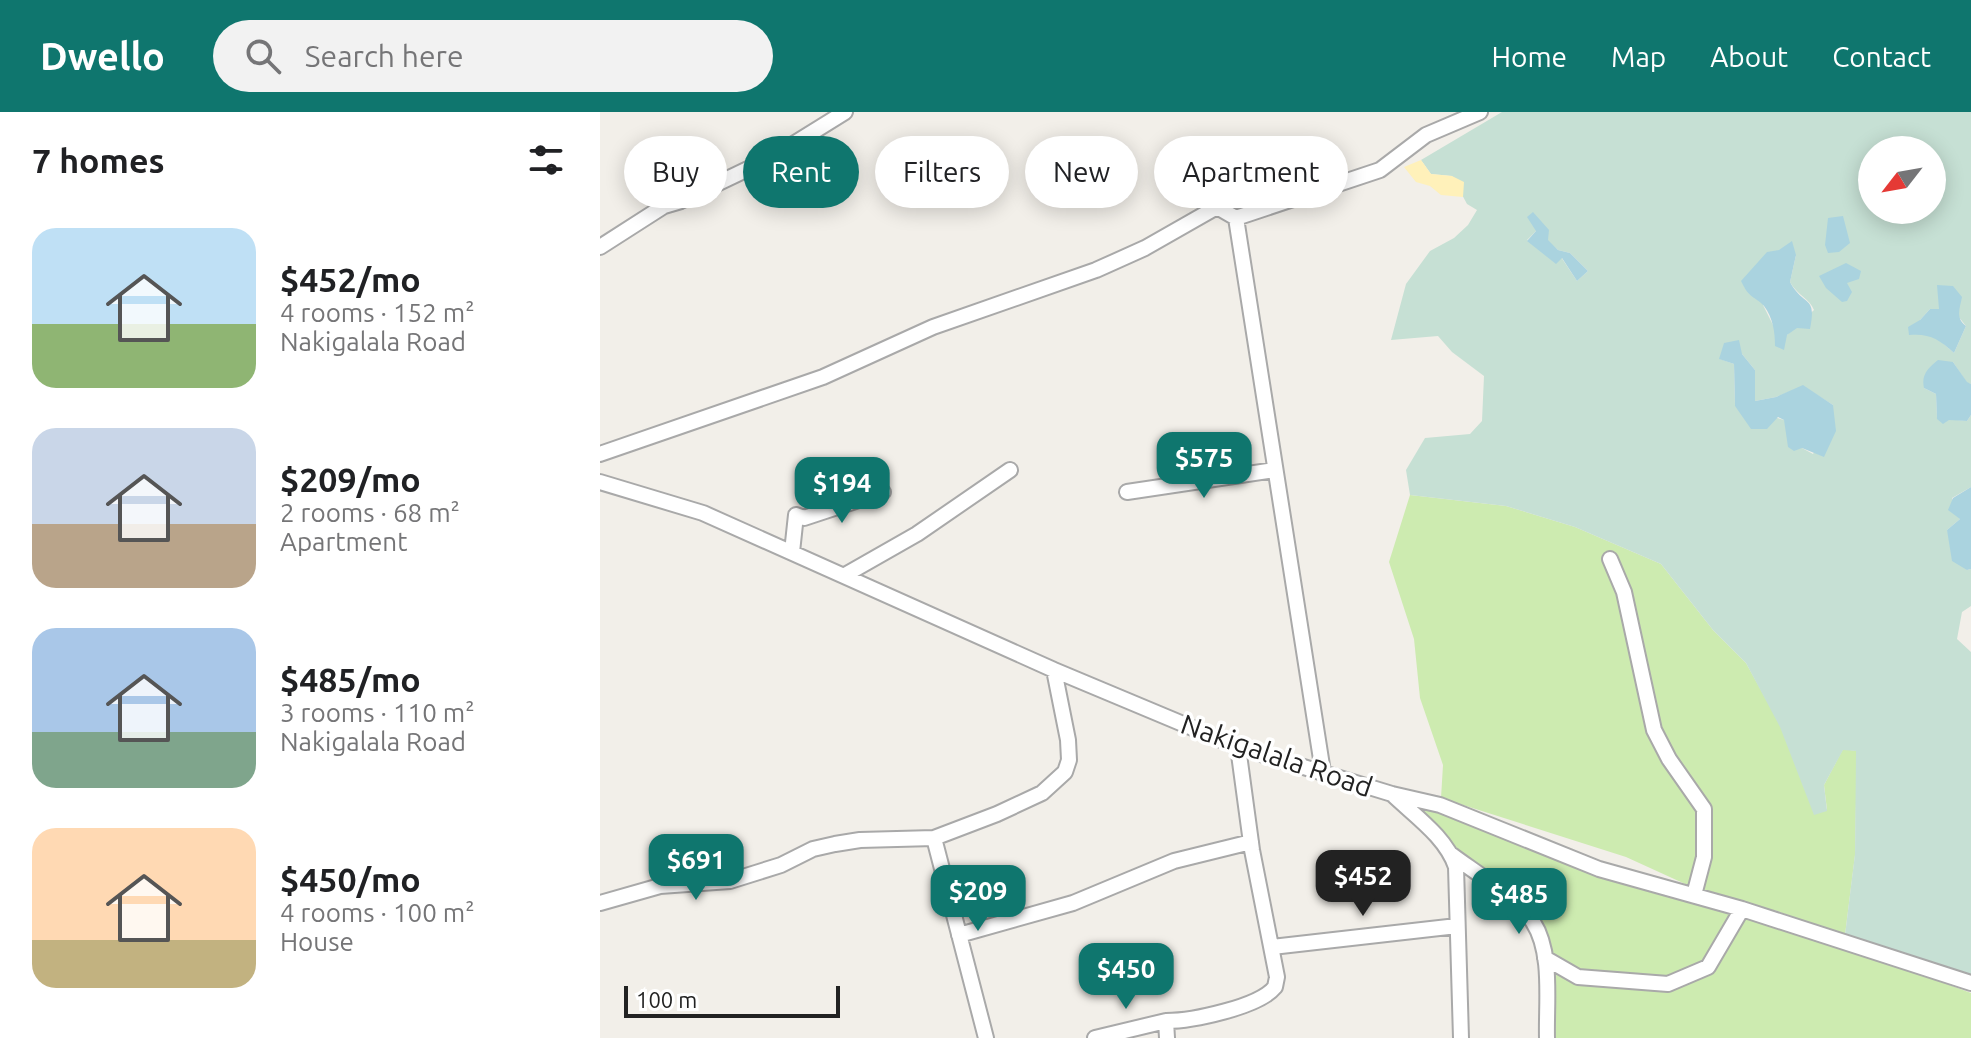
<!DOCTYPE html>
<html lang="en">
<head>
<meta charset="utf-8">
<style>
  body { margin:0; font-family:Ubuntu,sans-serif; background:#f2f2f2; color:#202124; height:100vh; display:flex; flex-direction:column; font-size:30px; white-space:nowrap }
  * { box-sizing:border-box; margin:0 }
  p { font-size:26px; color:#757577 }
  .icon { flex:none; width:44px; height:44px; fill:none; stroke:currentColor; stroke-width:2; stroke-linecap:round; stroke-linejoin:round }
  .map { position:relative; flex:1; overflow:hidden }
  .drawer { display:flex; flex-direction:column; background:#fff; width:600px }
  .drawer>* { flex:none }
  .banner { position:absolute; left:24px; top:24px; width:760px; height:72px; display:flex; gap:16px }
  .needle { width:52px; rotate:239deg }
  .fabs { position:absolute; left:1258px; top:24px; display:grid; gap:16px }
  .fabs a { display:grid; place-items:center; width:88px; height:88px; border-radius:50%; background:#fff; box-shadow:0 4px 20px #0003; font-size:40px }
  .scale { position:absolute; left:24px; bottom:20px; width:216px; box-sizing:border-box; padding-left:8px; border:4px solid #222; border-top:0; font-size:22px; line-height:28px; white-space:nowrap; color:#222; -webkit-text-stroke:6px #fff; paint-order:stroke }
  .price { position:absolute; translate:-50% -68px; padding:0 18px; border-radius:16px; background:#0f766e; color:#fff; font-size:26px; line-height:52px; filter:drop-shadow(0 2px 4px #0008) }
  .price::after { content:''; position:absolute; left:50%; top:48px; width:24px; height:18px; margin-left:-12px; background:inherit; clip-path:polygon(0 0,100% 0,50% 100%) }
  .price.selected { background:#222; color:#fff }
  ul { padding:0; list-style:none }
  li { display:flex; align-items:center; gap:24px; height:200px; padding:0 32px }
  li span { display:grid; place-items:center; flex:none; width:224px; height:160px; border-radius:24px; color:#555 }
  li>.icon { margin-inline-start:auto }
  span .icon { width:96px; height:96px; fill:#fffc; stroke-width:1 }
  li b { font-size:34px }
  h2 { display:flex; justify-content:space-between; align-items:center; height:96px; padding:0 32px; font-size:34px }
  .pill { padding:0 28px; border-radius:36px; background:#fff; box-shadow:0 4px 20px #0003; font-size:28px; line-height:72px }
  .pill.selected { background:#0f766e; color:#fff }
  header { display:flex; align-items:center; gap:48px; box-sizing:border-box; height:112px; padding:0 40px; background:#0f766e; color:#fff }
  header strong { font-size:38px }
  nav { display:flex; gap:44px; margin-inline-start:auto; font-size:28px }
  .search { width:560px; height:72px; background:#f2f2f2; display:flex; align-items:center; gap:20px; box-sizing:border-box; padding:0 28px; border-radius:44px; color:#757577; font-size:30px }
  main { display:flex; flex:1; min-height:0 }
  .map>svg:first-child { display:block }
  .grass { fill:#cdebb0 }
  .wetland { fill:#c6e0d4; fill-rule:evenodd }
  .sand { fill:#fff1ba }
  .water { fill:#aad3df }
  .lines { fill:none; stroke-linecap:round; stroke-linejoin:round }
  .minor-casing { stroke:#a9a9a9; stroke-width:18 }
  .minor { stroke:#fff; stroke-width:14 }
  .labels { text-anchor:middle; dominant-baseline:central; stroke-width:7; stroke-linejoin:round; paint-order:stroke }
  .street-label { font-size:28px; fill:#222; stroke:#fff }
</style>
</head>
<body>
<header>
<strong>Dwello</strong>
<div class="search"><svg class="icon" aria-label="search" viewBox="0 0 24 24"><circle cx="10" cy="10" r="6"/><path d="M15 15l6 6"/></svg>Search here</div>
<nav><a>Home</a><a>Map</a><a>About</a><a>Contact</a></nav>
</header>
<main>
<section class="drawer">
<h2>7 homes<svg class="icon" aria-label="filters" viewBox="0 0 24 24"><path d="M4 7h16M4 17h16"/><circle cx="9" cy="7" r="2"/><circle cx="15" cy="17" r="2"/></svg></h2>
<ul>
<li><span style="background:linear-gradient(#bfe0f5 60%,#8fb573 0)"><svg class="icon" aria-label="home" viewBox="0 0 24 24"><path d="M3 11l9-7 9 7M6 9v11h12V9"/></svg></span><div><b>$452/mo</b><p>4 rooms · 152 m²</p><p>Nakigalala Road</p></div></li>
<li><span style="background:linear-gradient(#c9d6e8 60%,#b9a48a 0)"><svg class="icon" aria-label="home" viewBox="0 0 24 24"><path d="M3 11l9-7 9 7M6 9v11h12V9"/></svg></span><div><b>$209/mo</b><p>2 rooms · 68 m²</p><p>Apartment</p></div></li>
<li><span style="background:linear-gradient(#a9c7e8 65%,#7fa58c 0)"><svg class="icon" aria-label="home" viewBox="0 0 24 24"><path d="M3 11l9-7 9 7M6 9v11h12V9"/></svg></span><div><b>$485/mo</b><p>3 rooms · 110 m²</p><p>Nakigalala Road</p></div></li>
<li><span style="background:linear-gradient(#ffd9b3 70%,#c2b280 0)"><svg class="icon" aria-label="home" viewBox="0 0 24 24"><path d="M3 11l9-7 9 7M6 9v11h12V9"/></svg></span><div><b>$450/mo</b><p>4 rooms · 100 m²</p><p>House</p></div></li>
</ul>
</section>
<div class="map">
<svg width="1371" height="926" viewBox="0 0 1371 926">
  <rect width="100%" height="100%" fill="#f2efe9"/>
  <path class="grass" d="M 810,383 L 906,394 L 975,415 L 1061,452 L 1113,518 L 1146,551 L 1227,698 L 1224,673 L 1243,637 L 1257,639 L 1255,743 L 1245,823 L 1174,798 L 1145,797 L 1371,881 L 1371,926 L 941,926 L 939,840 L 908,773 L 849,732 L 817,698 L 817,693 L 935,727 L 1129,792 L 1026,745 L 841,686 L 843,653 L 820,586 L 814,527 L 789,450 Z"/>
  <path class="wetland" d="M 902,0 L 1371,0 L 1371,272 L 1367,271 L 1353,250 L 1324,276 L 1336,282 L 1337,306 L 1367,309 L 1371,303 L 1371,375 L 1352,386 L 1360,407 L 1347,418 L 1367,458 L 1371,457 L 1371,494 L 1362,500 L 1357,527 L 1371,540 L 1371,865 L 1245,823 L 1255,742 L 1256,639 L 1243,638 L 1224,673 L 1227,699 L 1214,703 L 1180,615 L 1146,551 L 1113,518 L 1061,452 L 975,415 L 906,394 L 810,383 L 806,358 L 825,326 L 870,322 L 882,309 L 884,264 L 852,240 L 838,224 L 791,228 L 806,172 L 830,139 L 854,126 L 868,113 L 877,98 L 867,92 L 852,64 L 831,62 L 821,48 ZM 1272,38 L 1332,38 L 1332,98 L 1272,98 ZM 936,119 L 958,138 L 970,141 L 988,159 L 977,169 L 961,145 L 956,151 L 927,128 ZM 1196,143 L 1190,170 C 1197,183 1210,187 1214,198 L 1187,223 L 1175,217 L 1163,193 ZM 1330,197 L 1358,204 L 1366,214 L 1354,241 L 1336,225 L 1321,222 L 1320,208 ZM 1142,242 L 1155,258 L 1155,289 L 1176,285 L 1203,274 L 1233,293 L 1233,304 L 1213,342 L 1202,336 L 1184,308 L 1135,294 L 1134,252 L 1120,247 Z"/>
  <path class="sand" d="M 821,48 L 831,62 L 852,64 L 864,70 L 863,85 L 841,83 L 830,74 L 816,70 L 804,55 Z"/>
  <path class="water" d="M 933,100 L 949,118 L 948,128 L 958,138 L 970,141 L 988,159 L 977,169 L 962,146 L 956,152 L 927,129 L 936,119 L 927,105 Z
    M 1243,104 L 1250,131 L 1239,140 L 1228,141 L 1225,133 L 1228,106 Z
    M 1192,129 L 1196,143 L 1190,170 C 1204,196 1217,182 1210,217 L 1197,216 L 1187,223 L 1184,238 L 1175,234 C 1175,220 1173,206 1164,194 C 1154,183 1150,188 1141,169 L 1167,140 L 1179,138 Z
    M 1246,151 L 1261,159 L 1259,167 L 1247,171 L 1252,180 L 1247,189 L 1242,190 L 1226,176 L 1219,164 Z
    M 1337,173 L 1353,174 L 1362,185 C 1360,196 1355,206 1366,214 L 1354,241 C 1339,227 1329,221 1309,223 L 1308,215 L 1320,208 L 1330,197 L 1339,197 Z
    M 1139,228 L 1142,242 L 1155,258 L 1155,289 L 1176,285 L 1203,273 L 1233,293 L 1236,319 L 1224,345 L 1202,336 L 1194,339 L 1188,335 L 1184,308 L 1178,305 L 1167,317 L 1151,317 L 1135,294 L 1134,252 L 1119,247 L 1124,231 Z
    M 1338,248 L 1353,250 L 1367,270 L 1371,272 L 1371,303 L 1367,309 L 1349,308 L 1343,312 L 1337,307 L 1336,282 L 1324,276 C 1321,263 1328,256 1338,248 Z
    M 1371,375 L 1371,457 L 1367,458 L 1352,449 L 1347,418 L 1360,407 L 1348,398 L 1353,386 Z"/>
  <g class="lines">
    <g class="minor-casing">
      <path id="minor" d="M 636,106 L 723,660
        M 0,135 L 64,94 L 81,89 L 171,46 L 245,0
        M 0,342 L 223,265 L 333,215 L 496,158 L 545,136 L 617,95 L 636,106 L 780,58 L 826,23 L 880,0
        M 0,370 L 103,401 L 454,558 L 638,635 L 792,682 L 840,693 L 999,757 L 1142,797 L 1371,871
        M 527,380 L 675,358
        M 192,440 L 196,403 L 204,406 L 283,380
        M 1010,447 L 1024,480 L 1054,618 L 1069,647 L 1104,697 L 1104,745 L 1094,783
        M 245,463 L 317,422 L 410,358
        M 792,682 C 815,704 846,725 856,755 L 861,926
        M 334,726 L 386,926
        M 852,743 C 873,759 920,788 933,810 C 953,841 946,890 947,926
        M 0,791 L 60,774 L 130,769 L 181,753 L 213,737 L 235,732 L 260,728 L 334,726 L 397,702 L 442,681 L 465,660 L 469,648 L 468,628 L 454,558
        M 359,823 L 473,791 L 574,749 L 651,730
        M 672,835 L 857,814
        M 945,846 L 978,865 L 1068,872 L 1108,855 L 1142,797
        M 495,926 L 566,909
        M 567,926 L 566,909 C 592,909 659,895 675,875 L 677,865 L 652,738 L 638,635"/>
    </g>
    <use href="#minor" class="minor"/>
  </g>
  <g class="labels">
    <g class="street-label">
      <text transform="translate(677 643) rotate(19)">Nakigalala Road</text>
    </g>
  </g>
</svg>
<div class="fabs">
<a><svg class="needle" viewBox="-14 -14 28 28"><path d="M0-13l5 13h-10z" fill="#e53935"/><path d="M0 13l5-13h-10z" fill="#757577"/></svg></a>
</div>
<div class="scale">100 m</div>
<b class="price" style="left:604px;top:388px">$575</b>
<b class="price" style="left:242px;top:413px">$194</b>
<b class="price" style="left:96px;top:790px">$691</b>
<b class="price selected" style="left:763px;top:806px">$452</b>
<b class="price" style="left:378px;top:821px">$209</b>
<b class="price" style="left:919px;top:824px">$485</b>
<b class="price" style="left:526px;top:899px">$450</b>
<div class="banner">
<a class="pill">Buy</a>
<a class="pill selected">Rent</a>
<a class="pill">Filters</a>
<a class="pill">New</a>
<a class="pill">Apartment</a>
</div>
</div>
</main>
</body>
</html>
